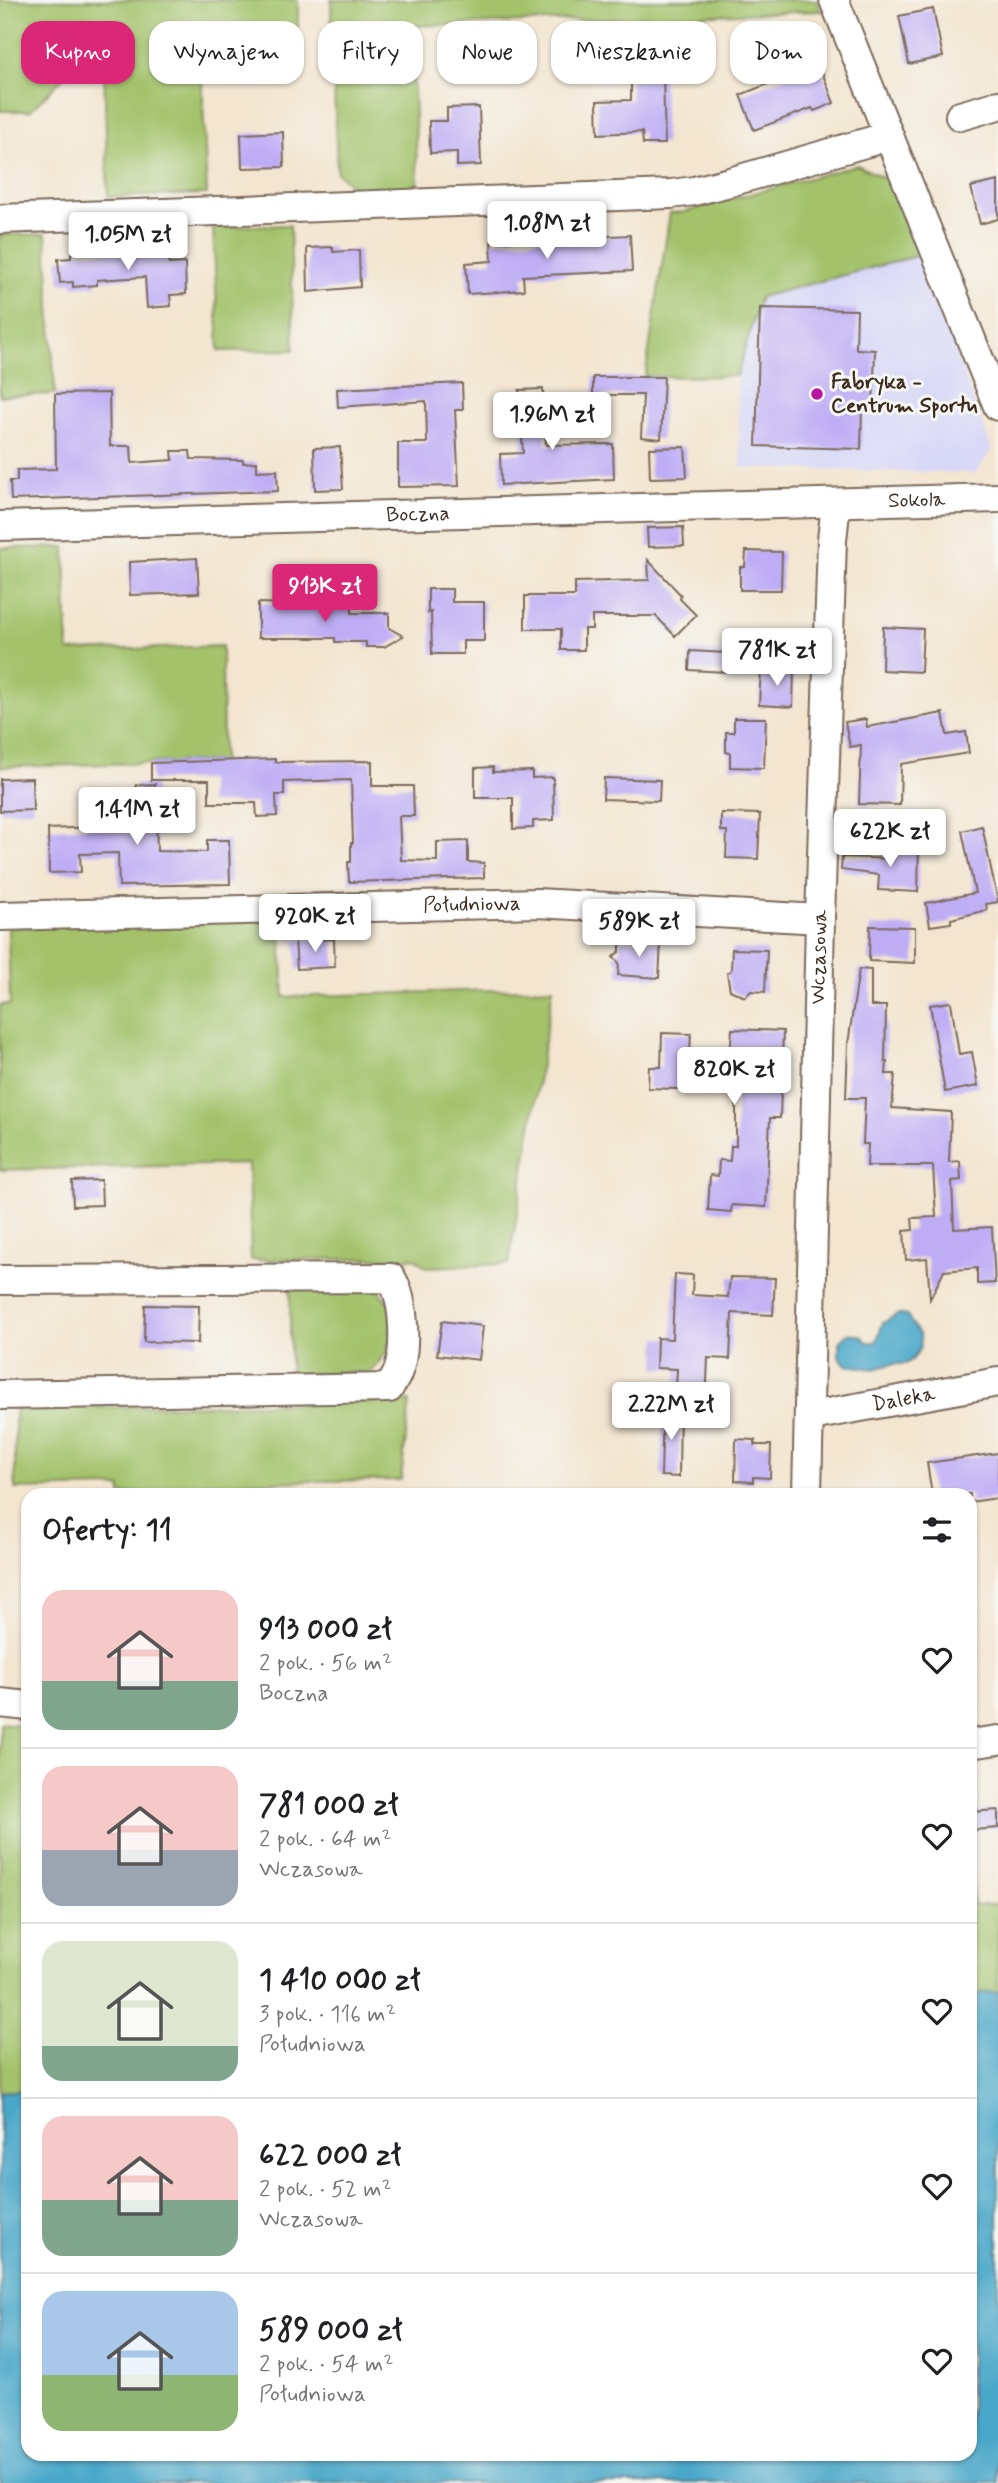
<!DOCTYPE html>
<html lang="pl">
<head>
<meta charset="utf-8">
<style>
  body { margin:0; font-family:Mynerve,sans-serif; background:#f2f2f2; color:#202124; height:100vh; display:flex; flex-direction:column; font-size:26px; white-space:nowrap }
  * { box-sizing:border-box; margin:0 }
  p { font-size:23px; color:#757577 }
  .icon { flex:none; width:38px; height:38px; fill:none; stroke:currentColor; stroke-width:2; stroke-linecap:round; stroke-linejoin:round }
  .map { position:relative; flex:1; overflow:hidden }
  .sheet { position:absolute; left:21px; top:1488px; width:956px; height:973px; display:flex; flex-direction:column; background:#fff; border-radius:21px; box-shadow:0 2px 5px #0004 }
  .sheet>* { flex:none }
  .hud { position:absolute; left:21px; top:21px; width:957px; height:63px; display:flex; gap:14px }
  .price { position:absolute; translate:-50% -60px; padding:0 16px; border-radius:7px; background:#fff; color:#222; font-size:23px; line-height:46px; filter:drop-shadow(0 2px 4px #0008) }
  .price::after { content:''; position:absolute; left:50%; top:42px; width:21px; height:16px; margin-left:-10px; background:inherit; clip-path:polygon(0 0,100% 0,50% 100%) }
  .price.selected { background:#db2777; color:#fff }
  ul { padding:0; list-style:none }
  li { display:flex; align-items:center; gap:21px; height:175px; padding:0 21px }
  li+li { border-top:2px solid #e0e0e0 }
  li span { display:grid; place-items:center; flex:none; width:196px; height:140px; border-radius:21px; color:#555 }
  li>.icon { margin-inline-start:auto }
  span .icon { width:84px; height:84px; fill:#fffc; stroke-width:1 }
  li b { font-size:30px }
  h2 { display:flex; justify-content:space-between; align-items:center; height:84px; padding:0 21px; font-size:30px }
  .pill { padding:0 24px; border-radius:21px; background:#fff; box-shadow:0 2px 5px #0004; font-size:24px; line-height:63px }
  .pill.selected { background:#db2777; color:#fff }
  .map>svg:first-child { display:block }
  .built { fill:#d7d7f8 }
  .green { fill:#a3c26a; stroke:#6f7644; stroke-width:2 }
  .water { fill:#4aa7c9; stroke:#426874; stroke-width:2 }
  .building { fill:#beacf5 }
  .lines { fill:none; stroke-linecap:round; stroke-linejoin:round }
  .minor-casing { stroke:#7b6b5c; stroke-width:32 }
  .minor { stroke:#fff; stroke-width:28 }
  .poi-dot { fill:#b5179e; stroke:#f6f6f2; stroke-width:2.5 }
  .labels { text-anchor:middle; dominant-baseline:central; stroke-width:6; stroke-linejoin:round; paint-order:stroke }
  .poi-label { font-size:21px; font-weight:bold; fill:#3b2a1e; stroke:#f6f6f2; text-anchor:start }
  .street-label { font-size:21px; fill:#3b2a1e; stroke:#f6f6f2 }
</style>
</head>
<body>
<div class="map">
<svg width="998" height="2483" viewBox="0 0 998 2483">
  <rect width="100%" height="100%" fill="#f6f6f2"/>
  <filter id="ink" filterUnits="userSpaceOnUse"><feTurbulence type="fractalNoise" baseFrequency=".0143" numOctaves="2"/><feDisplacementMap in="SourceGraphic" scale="14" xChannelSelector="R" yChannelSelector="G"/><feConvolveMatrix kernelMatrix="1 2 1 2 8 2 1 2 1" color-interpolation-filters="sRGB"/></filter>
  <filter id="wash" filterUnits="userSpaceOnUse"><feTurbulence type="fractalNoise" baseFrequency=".00686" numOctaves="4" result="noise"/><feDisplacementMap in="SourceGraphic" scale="28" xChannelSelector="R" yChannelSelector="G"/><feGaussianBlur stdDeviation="1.57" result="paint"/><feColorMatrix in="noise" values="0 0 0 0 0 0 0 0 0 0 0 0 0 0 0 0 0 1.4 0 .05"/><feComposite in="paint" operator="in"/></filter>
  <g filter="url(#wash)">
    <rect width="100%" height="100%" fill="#f3e5cf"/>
    <path class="built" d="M 920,255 L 992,450 L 976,473 L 741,468 L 737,376 L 760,297 Z"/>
    <path class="green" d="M 0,0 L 298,0 L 298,30 L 200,34 L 207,194 L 108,197 L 103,38 L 30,111 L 0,111 Z
      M 331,0 L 817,0 L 821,11 L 411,26 L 418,188 L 356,190 L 337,172 Z
      M 857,165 L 888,180 L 920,255 L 760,297 L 737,376 L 645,377 L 670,213 L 684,212 Z
      M 290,225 L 294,350 L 219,351 L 213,227 Z
      M 46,234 L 55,394 L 0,396 L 0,235 Z
      M 65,547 L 68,651 L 222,646 L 223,761 L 0,767 L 0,548 Z
      M 280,917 L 284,997 L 553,988 L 509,1264 L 426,1267 L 415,1258 L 251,1260 L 248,1164 L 0,1170 L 0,1005 L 10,1004 L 8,928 Z
      M 290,1287 L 376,1287 L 393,1309 L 388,1350 L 371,1372 L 290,1374 Z
      M 410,1401 L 401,1480 L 247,1482 L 245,1494 L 121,1494 L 121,1487 L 15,1489 L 15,1409 Z
      M 0,1723 L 28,1726 L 28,2090 L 0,2092 Z
      M 970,1859 L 974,1906 L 998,1904 L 998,1992 L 970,1994 Z"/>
    <path class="water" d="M 898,1314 L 907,1316 L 920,1336 L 921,1347 L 913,1359 L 906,1364 L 892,1364 L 874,1369 L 846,1365 L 839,1356 L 839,1342 L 850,1333 L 862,1336 L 867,1342 L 876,1342 L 883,1323 Z
      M 998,1992 L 998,2483 L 0,2483 L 0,2092 L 28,2090 L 28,2454 L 970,2454 L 970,1994 Z"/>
    <g id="blocks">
      <path class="building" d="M 933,9 L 943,57 L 909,64 L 899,16 Z
        M 819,64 L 834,103 L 814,111 L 812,108 L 754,130 L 740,95 Z
        M 663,76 L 665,144 L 643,144 L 642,132 L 598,134 L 597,101 L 631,100 L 631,78 Z
        M 479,107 L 481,165 L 457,166 L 457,152 L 430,153 L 429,121 L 447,121 L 447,108 Z
        M 283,132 L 284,167 L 242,168 L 241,134 Z
        M 998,181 L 998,219 L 980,224 L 971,187 Z
        M 630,235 L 632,271 L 523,276 L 524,290 L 468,294 L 466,263 L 492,261 L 491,242 Z
        M 333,247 L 333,252 L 359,250 L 360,287 L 308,292 L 307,248 Z
        M 168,249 L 169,264 L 185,263 L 186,294 L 170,295 L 171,306 L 147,308 L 145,277 L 97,280 L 97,285 L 73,287 L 73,282 L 60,283 L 58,259 L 71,258 L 71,253 Z
        M 760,308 L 857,310 L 856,349 L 875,350 L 873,410 L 862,410 L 861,449 L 756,446 Z
        M 593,377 L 664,377 L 661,439 L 641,437 L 643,395 L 593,395 Z
        M 462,383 L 463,410 L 455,410 L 459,486 L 398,487 L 398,443 L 427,443 L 426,401 L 338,407 L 337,389 Z
        M 543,389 L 546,445 L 613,444 L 614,479 L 501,485 L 500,454 L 523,453 L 519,390 Z
        M 109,393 L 110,446 L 131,446 L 132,463 L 173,460 L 172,451 L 190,451 L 191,459 L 243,460 L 243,463 L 257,462 L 257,471 L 277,470 L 278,491 L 11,500 L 10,481 L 17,481 L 17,470 L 56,469 L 55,394 Z
        M 340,447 L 343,489 L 315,490 L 314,448 Z
        M 685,447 L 687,477 L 650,478 L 649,448 Z
        M 683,527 L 684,546 L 648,547 L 647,528 Z
        M 746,551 L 782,552 L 781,590 L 740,590 L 740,567 L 745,567 Z
        M 197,558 L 199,593 L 130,595 L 129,562 Z
        M 648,560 L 681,595 L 680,599 L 696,615 L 675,636 L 656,616 L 592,616 L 592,629 L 584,629 L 584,650 L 561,650 L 561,629 L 525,629 L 525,596 L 575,596 L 575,582 L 649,580 Z
        M 428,589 L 452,589 L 452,602 L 484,602 L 484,641 L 463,641 L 463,654 L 432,654 L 431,612 L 428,613 Z
        M 258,603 L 352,606 L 352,613 L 389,613 L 389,628 L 403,636 L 384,647 L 366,647 L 366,642 L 335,642 L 335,638 L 258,638 Z
        M 883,627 L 923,629 L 921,672 L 882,670 Z
        M 690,651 L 727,653 L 726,672 L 689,670 Z
        M 761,668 L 794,670 L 793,707 L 759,705 Z
        M 943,713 L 947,735 L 966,732 L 969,753 L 901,764 L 900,805 L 859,804 L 861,745 L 850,747 L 845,722 L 866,719 L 867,727 Z
        M 734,718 L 766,718 L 764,768 L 730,767 L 730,753 L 726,752 L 726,732 L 734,732 Z
        M 275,759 L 275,762 L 372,761 L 372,786 L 413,786 L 414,816 L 399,816 L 401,860 L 437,861 L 437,842 L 468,841 L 468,862 L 484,863 L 484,878 L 349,882 L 348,862 L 351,862 L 351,843 L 353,843 L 351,780 L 284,782 L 284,795 L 276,795 L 277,816 L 257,817 L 256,803 L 209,803 L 209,780 L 151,780 L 151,763 Z
        M 493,767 L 493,772 L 532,771 L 532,778 L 553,777 L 554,820 L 533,821 L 533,828 L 513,829 L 513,798 L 475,798 L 475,768 Z
        M 32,778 L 33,810 L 0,811 L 0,779 Z
        M 604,778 L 660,780 L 659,801 L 603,799 Z
        M 155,784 L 157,851 L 207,852 L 207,840 L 229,840 L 230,884 L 119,886 L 118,853 L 80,854 L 81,872 L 49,873 L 48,829 L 96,827 L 96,800 L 136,800 L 136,785 Z
        M 721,813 L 760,814 L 758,859 L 726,858 L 727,831 L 721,831 Z
        M 982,826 L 998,902 L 986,904 L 987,910 L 951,919 L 951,923 L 930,926 L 926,903 L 975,893 L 962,831 Z
        M 894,844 L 919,845 L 918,892 L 878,890 L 879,875 L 841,870 L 842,857 L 894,859 Z
        M 870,926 L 915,927 L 915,963 L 869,961 Z
        M 334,939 L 335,967 L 297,969 L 295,940 Z
        M 620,940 L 661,942 L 659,978 L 618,975 L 619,963 L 613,957 L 620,951 Z
        M 732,949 L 767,950 L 765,992 L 751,991 L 745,997 L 730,990 L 727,973 L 731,970 Z
        M 859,969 L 871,970 L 871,1006 L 886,1006 L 885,1062 L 887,1062 L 886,1074 L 895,1074 L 892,1108 L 951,1112 L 949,1162 L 960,1161 L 961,1180 L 952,1181 L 954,1229 L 992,1227 L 995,1283 L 977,1284 L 977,1268 L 944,1271 L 930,1299 L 927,1258 L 906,1260 L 904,1231 L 913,1230 L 912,1218 L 936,1217 L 933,1166 L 867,1166 L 868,1144 L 863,1144 L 865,1098 L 846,1098 L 848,1044 Z
        M 951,1002 L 959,1054 L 972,1052 L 978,1086 L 945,1092 L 930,1005 Z
        M 732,1029 L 783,1031 L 780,1118 L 770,1118 L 766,1207 L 732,1205 L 731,1212 L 708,1210 L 710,1175 L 718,1176 L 719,1160 L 730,1161 L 731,1146 L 736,1146 L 736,1091 L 648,1088 L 649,1067 L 661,1067 L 662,1033 L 691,1034 L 689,1070 L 729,1071 Z
        M 101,1180 L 102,1205 L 73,1206 L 72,1181 Z
        M 675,1274 L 693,1275 L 692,1295 L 728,1297 L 730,1277 L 775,1278 L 773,1315 L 732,1313 L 730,1359 L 708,1358 L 706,1405 L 675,1404 L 677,1369 L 656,1368 L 657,1338 L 672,1339 Z
        M 145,1305 L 199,1306 L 198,1343 L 144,1342 Z
        M 442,1321 L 483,1326 L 479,1360 L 437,1355 Z
        M 663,1407 L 680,1407 L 679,1477 L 661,1476 Z
        M 736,1439 L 755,1440 L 755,1445 L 771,1445 L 770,1478 L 753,1477 L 753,1482 L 735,1481 Z
        M 998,1453 L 998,1498 L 970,1502 L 970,1494 L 932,1494 L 927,1463 Z
        M 998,1810 L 998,1828 L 973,1830 L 971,1812 Z"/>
    </g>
  </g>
  <g filter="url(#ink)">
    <use href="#blocks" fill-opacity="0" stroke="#7b6b5c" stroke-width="2"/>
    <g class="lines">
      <g class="minor-casing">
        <g id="minor">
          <path d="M 834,0 L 998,406"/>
          <path d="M 960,116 L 998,105"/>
          <path d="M 0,219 L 671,194 L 694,191 L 730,182 L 889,136"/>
          <path id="s1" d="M 0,526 L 998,498"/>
          <path id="s2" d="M 0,916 L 537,903 L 820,919"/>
          <path d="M 0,1280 L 391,1278 C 405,1299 407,1351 397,1374 C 395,1379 391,1384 389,1388 L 0,1395"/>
          <path id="s3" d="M 811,1416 L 998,1382"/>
          <path id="s4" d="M 807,1494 L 820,919 L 832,540 L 836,503"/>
          <path d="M 0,1703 L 28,1706"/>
          <path d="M 970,1744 L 998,1740"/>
        </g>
      </g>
      <use href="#minor" class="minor"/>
    </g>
  </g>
  <circle class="poi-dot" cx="817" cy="394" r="7"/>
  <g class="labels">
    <g class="poi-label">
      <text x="831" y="382">Fabryka -<tspan x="831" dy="24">Centrum Sportu</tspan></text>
    </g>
    <g class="street-label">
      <text stroke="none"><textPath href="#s1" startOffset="917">Sokola</textPath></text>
      <text stroke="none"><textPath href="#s1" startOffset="418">Boczna</textPath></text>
      <text stroke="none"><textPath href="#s2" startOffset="472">Południowa</textPath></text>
      <text stroke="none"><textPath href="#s4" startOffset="537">Wczasowa</textPath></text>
      <text stroke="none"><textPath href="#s3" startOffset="94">Daleka</textPath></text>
    </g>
  </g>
</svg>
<b class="price" style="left:547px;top:261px">1.08M zł</b>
<b class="price" style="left:128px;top:272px">1.05M zł</b>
<b class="price" style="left:552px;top:452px">1.96M zł</b>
<b class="price selected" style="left:325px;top:624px">913K zł</b>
<b class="price" style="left:777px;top:688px">781K zł</b>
<b class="price" style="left:137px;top:847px">1.41M zł</b>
<b class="price" style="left:890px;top:869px">622K zł</b>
<b class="price" style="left:315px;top:954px">920K zł</b>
<b class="price" style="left:639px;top:959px">589K zł</b>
<b class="price" style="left:734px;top:1107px">820K zł</b>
<b class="price" style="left:671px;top:1442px">2.22M zł</b>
<div class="hud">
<a class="pill selected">Kupno</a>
<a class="pill">Wynajem</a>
<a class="pill">Filtry</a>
<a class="pill">Nowe</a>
<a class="pill">Mieszkanie</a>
<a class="pill">Dom</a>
</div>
<section class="sheet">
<h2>Oferty: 11<svg class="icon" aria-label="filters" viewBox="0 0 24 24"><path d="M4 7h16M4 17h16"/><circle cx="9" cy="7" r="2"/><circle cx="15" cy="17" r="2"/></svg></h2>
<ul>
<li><span style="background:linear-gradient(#f6c9c9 65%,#7fa58c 0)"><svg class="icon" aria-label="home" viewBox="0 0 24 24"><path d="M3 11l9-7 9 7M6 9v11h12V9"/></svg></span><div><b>913 000 zł</b><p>2 pok. · 56 m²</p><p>Boczna</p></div><svg class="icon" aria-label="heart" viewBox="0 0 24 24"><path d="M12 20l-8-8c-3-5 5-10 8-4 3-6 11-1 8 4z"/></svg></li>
<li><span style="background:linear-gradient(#f6c9c9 60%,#9aa5b1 0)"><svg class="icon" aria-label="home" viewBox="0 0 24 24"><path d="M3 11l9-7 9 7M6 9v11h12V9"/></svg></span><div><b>781 000 zł</b><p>2 pok. · 64 m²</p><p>Wczasowa</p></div><svg class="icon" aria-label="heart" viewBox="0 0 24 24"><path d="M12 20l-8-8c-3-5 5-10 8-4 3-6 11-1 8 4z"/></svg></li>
<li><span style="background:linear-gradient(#dfe7d0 75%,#7fa58c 0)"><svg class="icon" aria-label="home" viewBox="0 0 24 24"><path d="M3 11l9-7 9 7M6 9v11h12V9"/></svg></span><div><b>1 410 000 zł</b><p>3 pok. · 116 m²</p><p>Południowa</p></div><svg class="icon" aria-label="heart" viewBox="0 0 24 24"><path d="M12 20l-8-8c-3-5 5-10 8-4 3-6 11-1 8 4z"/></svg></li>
<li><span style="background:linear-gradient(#f6c9c9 60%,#7fa58c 0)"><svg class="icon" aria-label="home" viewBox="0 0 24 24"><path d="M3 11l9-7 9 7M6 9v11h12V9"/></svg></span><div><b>622 000 zł</b><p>2 pok. · 52 m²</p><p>Wczasowa</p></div><svg class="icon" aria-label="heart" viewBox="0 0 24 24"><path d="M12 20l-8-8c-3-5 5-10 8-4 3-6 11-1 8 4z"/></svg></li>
<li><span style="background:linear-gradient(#a9c7e8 60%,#8fb573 0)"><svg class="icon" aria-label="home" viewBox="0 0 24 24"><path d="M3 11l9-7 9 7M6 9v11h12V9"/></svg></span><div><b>589 000 zł</b><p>2 pok. · 54 m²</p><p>Południowa</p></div><svg class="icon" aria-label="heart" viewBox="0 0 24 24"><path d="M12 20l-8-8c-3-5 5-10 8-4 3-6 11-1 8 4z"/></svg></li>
</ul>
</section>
</div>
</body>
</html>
